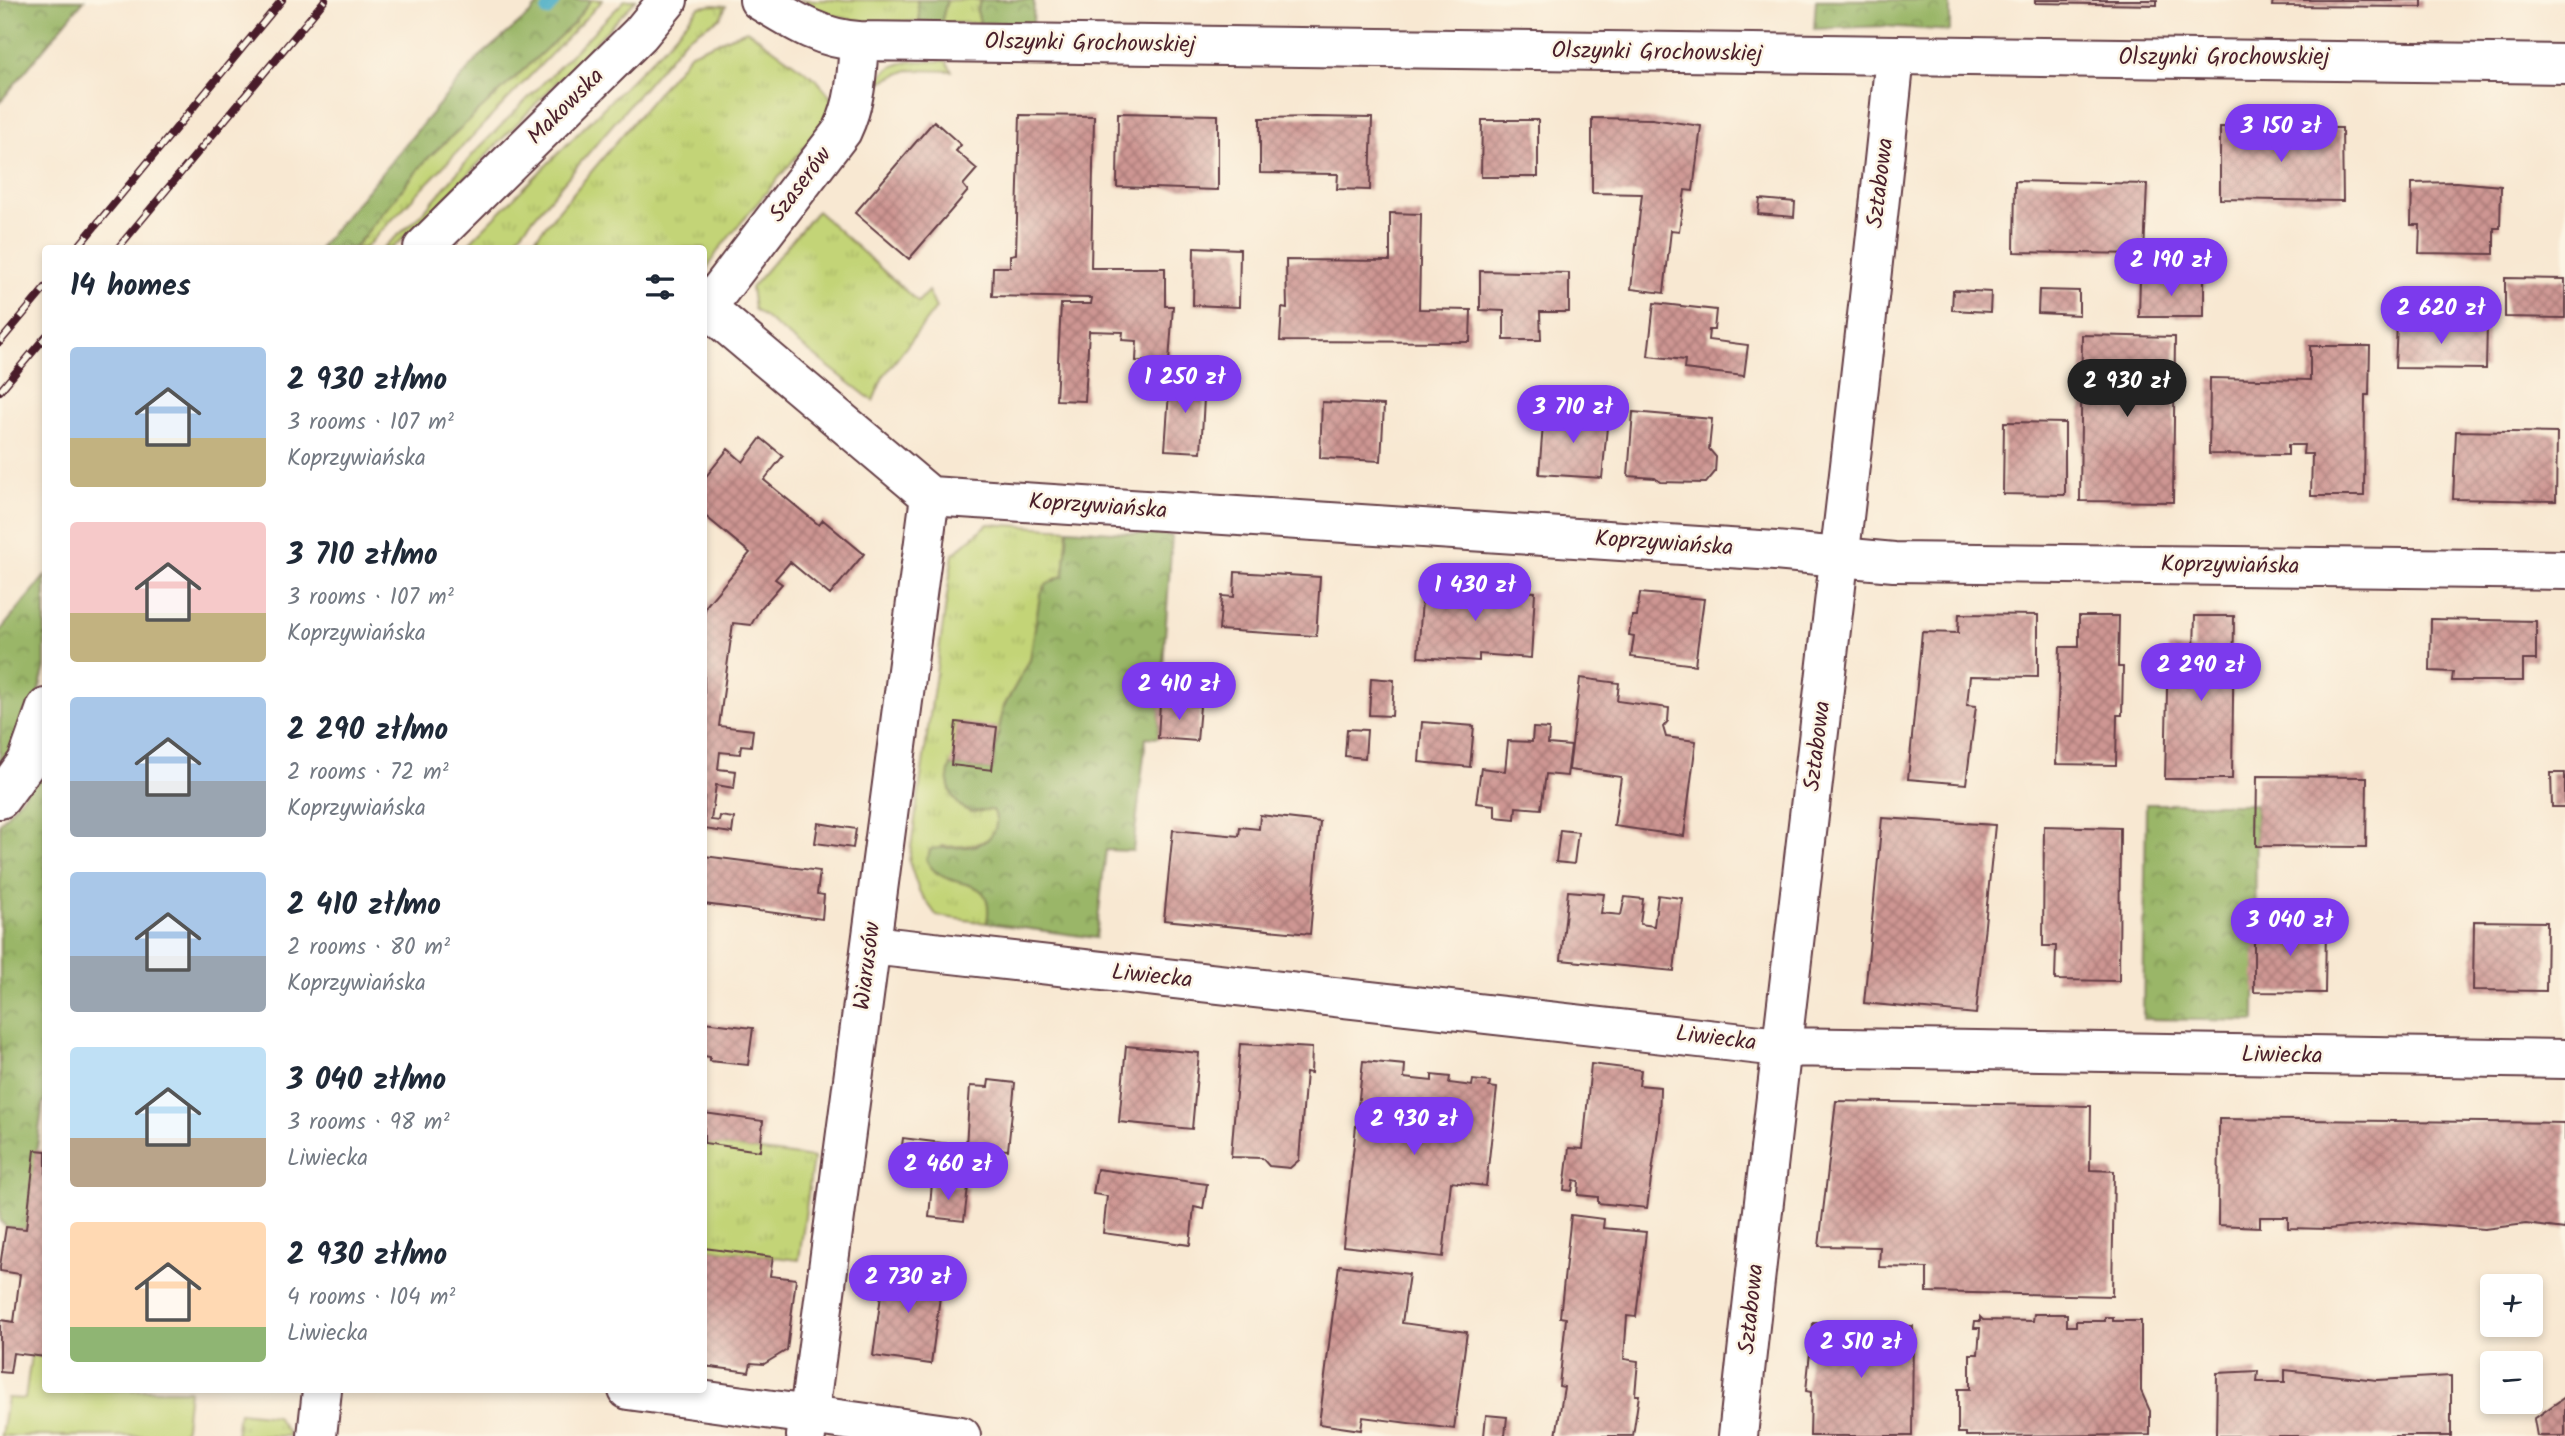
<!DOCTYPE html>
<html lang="en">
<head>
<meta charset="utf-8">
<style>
  body { margin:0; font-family:Kalam,sans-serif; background:#f2f2f3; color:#1f2937; height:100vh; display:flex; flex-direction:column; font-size:26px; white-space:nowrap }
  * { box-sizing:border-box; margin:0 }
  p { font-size:23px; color:#747a83 }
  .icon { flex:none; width:38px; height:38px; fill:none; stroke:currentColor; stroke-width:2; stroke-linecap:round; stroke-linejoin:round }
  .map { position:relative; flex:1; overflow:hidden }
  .side { position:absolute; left:42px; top:245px; width:665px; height:1148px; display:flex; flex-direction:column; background:#fff; border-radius:7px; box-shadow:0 4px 10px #0003 }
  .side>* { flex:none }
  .controls { position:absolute; left:2480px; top:1274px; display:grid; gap:14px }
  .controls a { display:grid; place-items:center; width:63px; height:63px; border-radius:7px; background:#fff; box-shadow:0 4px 10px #0003; font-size:35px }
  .price { position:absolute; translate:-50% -60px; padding:0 16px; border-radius:24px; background:#7c3aed; color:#fff; font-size:23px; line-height:46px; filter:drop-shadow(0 2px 4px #0008) }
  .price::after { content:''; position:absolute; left:50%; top:42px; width:21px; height:16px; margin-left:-10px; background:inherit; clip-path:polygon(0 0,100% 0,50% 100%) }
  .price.active { background:#222; color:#fff }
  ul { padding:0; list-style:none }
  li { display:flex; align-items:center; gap:21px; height:175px; padding:0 28px }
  li span { display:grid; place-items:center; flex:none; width:196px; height:140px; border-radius:7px; color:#555 }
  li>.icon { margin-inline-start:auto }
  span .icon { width:84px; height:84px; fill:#fffc; stroke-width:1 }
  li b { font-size:30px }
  h2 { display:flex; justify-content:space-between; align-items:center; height:84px; padding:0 28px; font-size:30px }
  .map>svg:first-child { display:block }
  .grass { fill:url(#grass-tufts); stroke:#867a51; stroke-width:2 }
  .forest { fill:url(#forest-crowns); stroke:#726a4a; stroke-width:2 }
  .garden { fill:#c3d477; stroke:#867a51; stroke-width:2 }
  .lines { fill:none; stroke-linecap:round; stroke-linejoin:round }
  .stream { stroke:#45abc5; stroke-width:12 }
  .building { fill:url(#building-cross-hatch) }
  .street-casing { stroke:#643d44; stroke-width:42 }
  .secondary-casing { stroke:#643d44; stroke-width:42 }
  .street { stroke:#fff; stroke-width:38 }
  .secondary { stroke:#fff; stroke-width:38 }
  .rail-casing { stroke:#4a1f2b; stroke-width:8 }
  .rail { stroke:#fcf5e5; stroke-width:5; stroke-dasharray:16; stroke-linecap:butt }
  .labels { text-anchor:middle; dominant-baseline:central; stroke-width:5; stroke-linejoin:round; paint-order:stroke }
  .street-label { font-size:23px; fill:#4a1f2b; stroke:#fcf5e5 }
</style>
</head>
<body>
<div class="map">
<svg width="2565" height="1436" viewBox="0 0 2565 1436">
  <defs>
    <pattern id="grass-tufts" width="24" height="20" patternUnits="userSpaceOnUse" patternTransform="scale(1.75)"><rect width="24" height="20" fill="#c3d477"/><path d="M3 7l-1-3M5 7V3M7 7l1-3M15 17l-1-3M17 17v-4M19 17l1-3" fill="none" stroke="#a9b667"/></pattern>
    <pattern id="forest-crowns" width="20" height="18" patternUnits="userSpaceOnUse" patternTransform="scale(1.75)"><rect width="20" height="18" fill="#9ab668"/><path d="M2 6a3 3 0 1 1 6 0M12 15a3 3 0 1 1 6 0" fill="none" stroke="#809356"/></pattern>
    <pattern id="building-cross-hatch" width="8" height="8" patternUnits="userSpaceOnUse" patternTransform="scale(1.75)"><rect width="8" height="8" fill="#ce9693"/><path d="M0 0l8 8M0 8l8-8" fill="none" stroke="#a97a78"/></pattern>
  </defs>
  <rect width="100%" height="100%" fill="#fcf5e5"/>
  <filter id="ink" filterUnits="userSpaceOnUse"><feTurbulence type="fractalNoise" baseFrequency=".0143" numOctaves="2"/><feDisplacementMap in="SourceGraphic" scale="14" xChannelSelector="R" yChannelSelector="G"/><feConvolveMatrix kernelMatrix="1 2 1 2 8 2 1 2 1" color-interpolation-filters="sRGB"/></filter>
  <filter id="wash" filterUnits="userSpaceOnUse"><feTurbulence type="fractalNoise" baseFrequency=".00686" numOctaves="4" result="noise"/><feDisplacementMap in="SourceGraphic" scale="28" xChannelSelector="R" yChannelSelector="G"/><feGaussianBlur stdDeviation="1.57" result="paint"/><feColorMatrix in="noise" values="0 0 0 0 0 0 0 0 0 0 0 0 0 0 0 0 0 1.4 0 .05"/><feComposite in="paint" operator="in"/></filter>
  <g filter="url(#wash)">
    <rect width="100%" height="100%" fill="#f8e8d2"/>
    <path class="grass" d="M 591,0 L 603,0 L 365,248 L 354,248 L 426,160 L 573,24 Z
      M 625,0 L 636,0 L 425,219 L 392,248 L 383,248 L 419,217 L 475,152 Z
      M 801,0 L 917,0 L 920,22 C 874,22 842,26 801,0 Z
      M 947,0 L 981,0 L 977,10 L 980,23 L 941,23 Z
      M 714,5 L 726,6 L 721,17 L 685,39 L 508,248 L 464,248 L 669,42 L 699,7 Z
      M 747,30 L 816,79 L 833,99 L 827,120 L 719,249 L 704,274 L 704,248 L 527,248 L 691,53 Z
      M 911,61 L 946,61 L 952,71 L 908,70 L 876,84 C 883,69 895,64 911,61 Z
      M 817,211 L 918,302 L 928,291 L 936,308 L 883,377 L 873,401 L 754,309 L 751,288 Z
      M 988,524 L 1068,529 L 1064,575 L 1053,580 L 1030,660 L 1003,708 L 992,770 L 951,765 L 971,812 L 993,809 C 1013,844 964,848 942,846 L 967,884 L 978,888 L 986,895 L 990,904 L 987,923 L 937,916 L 919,891 L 909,862 L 953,554 Z
      M 704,1143 L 813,1158 L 799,1260 L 704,1248 Z
      M 239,1412 L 276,1416 L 290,1436 L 236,1436 Z"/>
    <path class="forest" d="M 0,0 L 84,0 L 0,102 Z
      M 542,0 L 591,0 L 573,24 L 426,160 L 354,248 L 319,248 L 477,59 L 531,13 Z
      M 917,0 L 947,0 L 941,23 L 920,22 Z
      M 981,0 L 1034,0 L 1033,24 L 980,23 L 977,10 Z
      M 1816,0 L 1950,0 L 1950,31 L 1884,26 L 1814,29 Z
      M 1068,529 L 1172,536 L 1158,738 L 1146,737 L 1133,851 L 1106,850 L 1096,938 L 987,923 C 997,866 944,898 926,859 L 931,849 C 953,844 981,855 994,831 C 997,824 997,816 993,810 L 971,812 C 953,806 943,783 951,765 L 992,770 L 1003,708 L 1030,660 L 1040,595 L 1046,585 L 1064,575 Z
      M 45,576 L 45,667 L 20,762 L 0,784 L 0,631 Z
      M 45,769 L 45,1102 L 43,1102 L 26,1229 L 6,1227 L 0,1221 L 0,823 Z
      M 2146,804 L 2256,804 L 2255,1021 L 2143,1019 Z"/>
    <path class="garden" d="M 31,1355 L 45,1357 L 46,1390 L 189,1390 L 184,1436 L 1,1436 L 7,1398 L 25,1399 Z"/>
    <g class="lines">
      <path class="stream" d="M 547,11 L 556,0"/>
    </g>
    <g id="blocks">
      <path class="building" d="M 2035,0 L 2157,0 L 2157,5 L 2035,3 Z
        M 2273,0 L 2422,0 L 2422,7 L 2272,6 Z
        M 1118,113 L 1218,115 L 1218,190 L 1117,187 Z
        M 1020,115 L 1094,116 L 1091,268 L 1165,268 L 1165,306 L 1173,306 L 1169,362 L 1136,361 L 1137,341 L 1122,340 L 1123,332 L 1089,331 L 1085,401 L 1056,400 L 1061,304 L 1091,304 L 1092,298 L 992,296 L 993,267 L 1010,267 L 1010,255 L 1016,254 Z
        M 1315,117 L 1372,118 L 1370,190 L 1337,189 L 1338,174 L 1260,173 L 1260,118 Z
        M 1592,118 L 1652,119 L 1701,126 L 1693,191 L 1685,190 L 1679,231 L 1671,230 L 1664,293 L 1631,289 L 1642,194 L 1592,193 Z
        M 1482,120 L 1538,120 L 1538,177 L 1481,177 Z
        M 934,121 L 961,145 L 956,151 L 977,169 L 963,185 L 968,191 L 909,259 L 855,213 Z
        M 2220,127 L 2342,128 L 2343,201 L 2220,199 Z
        M 2015,181 L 2147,184 L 2144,254 L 2014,252 Z
        M 2456,182 L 2501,186 L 2500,228 L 2494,228 L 2494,254 L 2419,253 L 2420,225 L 2411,225 L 2412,183 Z
        M 1760,199 L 1795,202 L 1794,217 L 1758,214 Z
        M 1390,213 L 1421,214 L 1419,309 L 1471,310 L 1470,342 L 1280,341 L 1282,308 L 1287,309 L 1286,260 L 1390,261 Z
        M 1194,247 L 1240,249 L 1239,307 L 1193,305 Z
        M 1480,271 L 1569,273 L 1569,312 L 1540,312 L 1541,340 L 1504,340 L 1504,311 L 1480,310 Z
        M 2140,277 L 2204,279 L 2204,317 L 2139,317 Z
        M 2505,278 L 2565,279 L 2565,318 L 2505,317 Z
        M 1953,290 L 1991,292 L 1990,312 L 1952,310 Z
        M 2039,290 L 2079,291 L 2079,315 L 2038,313 Z
        M 1654,303 L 1716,310 L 1714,330 L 1709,330 L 1708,340 L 1748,345 L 1744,376 L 1684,369 L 1685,360 L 1648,356 Z
        M 2397,323 L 2487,324 L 2486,369 L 2395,368 Z
        M 2082,335 L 2175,337 L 2173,502 L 2080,501 Z
        M 2310,346 L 2370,346 L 2369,395 L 2365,395 L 2364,496 L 2311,496 L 2312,454 L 2303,454 L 2304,445 L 2288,445 L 2288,455 L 2209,454 L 2210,378 L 2310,380 Z
        M 1170,378 L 1205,380 L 1201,452 L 1165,450 Z
        M 1322,402 L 1384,405 L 1381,461 L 1320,458 Z
        M 1633,412 L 1712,419 L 1709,449 L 1716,457 L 1715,472 L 1706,483 L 1660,482 L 1655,478 L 1628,476 Z
        M 1544,413 L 1608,417 L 1602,478 L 1539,474 Z
        M 2004,422 L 2065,423 L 2065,495 L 2003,494 Z
        M 2456,431 L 2557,433 L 2556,501 L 2453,499 Z
        M 761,438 L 783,456 L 764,480 L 819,525 L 823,520 L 864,554 L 830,595 L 790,562 L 775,579 L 782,584 L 760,609 L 751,625 L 733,623 L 719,726 L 753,730 L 751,746 L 741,745 L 740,754 L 720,752 L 718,769 L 736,771 L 734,788 L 716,785 L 711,820 L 719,821 L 720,816 L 734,818 L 732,833 L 704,829 L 704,615 L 706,606 L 750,553 L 704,515 L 704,479 L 728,449 L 743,462 Z
        M 1235,572 L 1320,577 L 1316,636 L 1219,630 L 1222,596 L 1234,597 Z
        M 1423,585 L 1535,592 L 1531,658 L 1479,654 L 1479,661 L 1418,657 Z
        M 1640,593 L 1704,599 L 1695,665 L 1631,657 L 1634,636 L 1629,635 L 1632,616 L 1637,616 Z
        M 1959,614 L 2038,615 L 2038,677 L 1970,676 L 1967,705 L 1976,706 L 1966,784 L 1908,779 L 1922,632 L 1958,633 Z
        M 2079,616 L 2119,616 L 2118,667 L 2123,667 L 2122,715 L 2117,715 L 2116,765 L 2056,764 L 2060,647 L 2079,647 Z
        M 2195,616 L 2234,616 L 2232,779 L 2165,779 L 2168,647 L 2194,649 Z
        M 2431,619 L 2536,621 L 2536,660 L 2523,660 L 2523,681 L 2452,681 L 2453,672 L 2430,671 Z
        M 1371,678 L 1394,680 L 1392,716 L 1369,715 Z
        M 1580,678 L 1619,683 L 1617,701 L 1669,708 L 1668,721 L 1663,727 L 1666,737 L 1696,741 L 1684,836 L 1614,826 L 1621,777 L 1569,770 Z
        M 1160,703 L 1200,706 L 1197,741 L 1158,738 Z
        M 956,722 L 997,727 L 992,770 L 951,765 Z
        M 1422,722 L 1474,726 L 1470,767 L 1419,762 Z
        M 1533,728 L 1549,729 L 1548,744 L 1571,746 L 1567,776 L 1546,774 L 1541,809 L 1516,807 L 1515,819 L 1495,817 L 1495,805 L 1476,803 L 1481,768 L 1505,771 L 1508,741 L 1532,742 Z
        M 1347,729 L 1367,730 L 1365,758 L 1345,756 Z
        M 2551,773 L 2565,773 L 2565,807 L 2552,807 Z
        M 2257,776 L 2367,777 L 2366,847 L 2256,846 Z
        M 1260,815 L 1320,822 L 1310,934 L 1164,920 L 1173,830 L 1239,836 L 1240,827 L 1259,829 Z
        M 1882,818 L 1995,825 L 1976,1014 L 1864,1003 Z
        M 818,823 L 856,829 L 853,848 L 815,843 Z
        M 2044,826 L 2120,828 L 2119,981 L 2055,980 L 2056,946 L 2043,946 Z
        M 1560,830 L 1578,832 L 1574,864 L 1556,862 Z
        M 704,856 L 820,871 L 817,894 L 824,895 L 822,919 L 704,904 Z
        M 1568,891 L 1604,894 L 1601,913 L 1621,915 L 1625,897 L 1643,899 L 1640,924 L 1654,926 L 1658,895 L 1682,898 L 1674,971 L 1561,960 Z
        M 2474,921 L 2547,922 L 2546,991 L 2473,990 Z
        M 2254,924 L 2326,925 L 2325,993 L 2254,992 Z
        M 704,1022 L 753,1028 L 748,1065 L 710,1061 L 710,1057 L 704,1056 Z
        M 1240,1044 L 1312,1048 L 1311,1073 L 1306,1072 L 1299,1160 L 1290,1168 L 1269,1166 L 1262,1158 L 1231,1157 Z
        M 1126,1046 L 1199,1053 L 1192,1129 L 1119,1122 Z
        M 1363,1061 L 1405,1065 L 1404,1078 L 1432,1081 L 1432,1075 L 1450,1077 L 1449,1083 L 1472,1086 L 1473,1080 L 1490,1082 L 1489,1087 L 1497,1088 L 1486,1186 L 1451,1182 L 1443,1257 L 1343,1246 Z
        M 1591,1064 L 1641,1070 L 1639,1085 L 1660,1087 L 1659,1123 L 1647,1208 L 1598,1203 L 1598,1197 L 1578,1195 L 1579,1181 L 1574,1180 L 1572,1191 L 1564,1190 L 1569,1148 L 1583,1149 Z
        M 989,1080 L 1015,1083 L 1008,1150 L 983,1148 L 980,1180 L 899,1169 L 903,1138 L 966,1146 L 970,1086 L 988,1087 Z
        M 1836,1101 L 2091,1106 L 2090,1170 L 2114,1171 L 2112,1296 L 1927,1292 L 1927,1268 L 1879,1267 L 1880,1247 L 1819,1246 Z
        M 704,1113 L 763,1121 L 760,1151 L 704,1143 Z
        M 2219,1119 L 2565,1123 L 2565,1229 L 2526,1224 L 2484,1229 L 2395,1222 L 2329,1229 L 2288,1228 L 2288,1217 L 2260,1217 L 2260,1227 L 2218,1225 Z
        M 35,1150 L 46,1151 L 46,1357 L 13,1353 L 10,1373 L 0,1372 L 0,1320 L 14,1322 L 20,1274 L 0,1271 L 0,1266 L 6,1227 L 26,1229 Z
        M 1097,1169 L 1207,1184 L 1203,1209 L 1194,1207 L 1190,1245 L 1103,1233 L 1107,1196 L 1093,1194 Z
        M 932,1183 L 968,1187 L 964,1221 L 929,1217 Z
        M 1571,1215 L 1604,1219 L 1603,1228 L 1646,1232 L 1636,1317 L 1627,1316 L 1624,1359 L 1638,1361 L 1635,1395 L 1639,1395 L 1633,1436 L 1556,1436 L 1564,1387 L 1559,1386 L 1566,1318 L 1560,1317 Z
        M 704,1248 L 773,1257 L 770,1276 L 796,1279 L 787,1350 L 764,1364 L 751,1363 L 749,1372 L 704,1366 Z
        M 885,1265 L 943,1274 L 931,1364 L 873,1356 Z
        M 1339,1265 L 1409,1274 L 1402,1323 L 1467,1332 L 1454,1429 L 1363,1417 L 1361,1430 L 1319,1424 Z
        M 2034,1314 L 2067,1314 L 2067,1326 L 2076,1326 L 2076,1321 L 2105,1321 L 2105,1317 L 2113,1317 L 2113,1321 L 2141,1321 L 2141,1391 L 2150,1411 L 2150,1435 L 1966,1436 L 1966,1433 L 1958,1433 L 1958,1389 L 1970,1389 L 1970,1354 L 1978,1354 L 1980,1328 L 1974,1328 L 1975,1321 L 1980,1321 L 1980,1317 L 1983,1320 L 2033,1321 Z
        M 1813,1323 L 1913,1326 L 1912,1436 L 1810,1436 L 1811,1392 L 1806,1391 Z
        M 2285,1370 L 2377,1380 L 2451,1376 L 2451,1436 L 2216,1436 L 2217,1373 L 2258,1371 L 2257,1382 L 2285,1382 Z
        M 2565,1397 L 2565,1436 L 2537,1436 L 2534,1419 Z
        M 1486,1415 L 1507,1417 L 1505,1436 L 1484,1436 Z"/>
    </g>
  </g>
  <g filter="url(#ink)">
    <use href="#blocks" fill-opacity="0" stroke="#643d44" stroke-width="2"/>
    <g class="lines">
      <g class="street-casing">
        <path id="street" d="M 759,0 C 792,20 820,39 859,41 L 2565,64
          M 707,308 L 930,496 L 1775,551 L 1894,562 L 2565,570
          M 704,311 L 842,131 C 856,102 857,73 859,41
          M 0,799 L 27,762 L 46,708
          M 871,945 L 1779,1047 L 2565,1059
          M 628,1390 L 961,1436
          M 806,1436 L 930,496
          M 1738,1436 C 1787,976 1848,517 1895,56"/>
      </g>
      <g class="secondary-casing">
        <path id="secondary" d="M 423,248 L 640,34 L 668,0
          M 317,1436 L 322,1390"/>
      </g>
      <use href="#street" class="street"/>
      <use href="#secondary" class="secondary"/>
      <g class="rail-casing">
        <path id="rail" d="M 77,248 L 282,0
          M 118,248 L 325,0
          M 0,342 L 46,287
          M 0,391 L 46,336"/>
      </g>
      <use href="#rail" class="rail"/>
    </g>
  </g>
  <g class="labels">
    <g class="street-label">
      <text transform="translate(1090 44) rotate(1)">Olszynki Grochowskiej</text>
      <text transform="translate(1657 53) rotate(1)">Olszynki Grochowskiej</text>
      <text x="2224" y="58">Olszynki Grochowskiej</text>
      <text transform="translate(566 107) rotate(-45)">Makowska</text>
      <text transform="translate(1881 183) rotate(-83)">Sztabowa</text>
      <text transform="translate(801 185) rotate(-53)">Szaserów</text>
      <text transform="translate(1098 507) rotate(4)">Koprzywiańska</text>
      <text transform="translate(1664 544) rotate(4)">Koprzywiańska</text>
      <text transform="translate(2230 566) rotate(1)">Koprzywiańska</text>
      <text transform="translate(1818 746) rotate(-83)">Sztabowa</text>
      <text transform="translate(868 966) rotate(-83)">Wiarusów</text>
      <text transform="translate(1152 977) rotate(6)">Liwiecka</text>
      <text transform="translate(1716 1039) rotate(7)">Liwiecka</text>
      <text transform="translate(2282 1056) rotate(1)">Liwiecka</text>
      <text transform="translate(1752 1309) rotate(-84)">Sztabowa</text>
    </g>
  </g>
</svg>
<div class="controls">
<a>+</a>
<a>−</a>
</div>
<b class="price" style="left:2281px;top:164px">3 150 zł</b>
<b class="price" style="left:2171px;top:298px">2 190 zł</b>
<b class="price" style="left:2441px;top:346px">2 620 zł</b>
<b class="price" style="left:1185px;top:415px">1 250 zł</b>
<b class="price active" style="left:2127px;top:419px">2 930 zł</b>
<b class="price" style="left:1573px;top:445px">3 710 zł</b>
<b class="price" style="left:1475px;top:623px">1 430 zł</b>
<b class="price" style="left:2201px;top:703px">2 290 zł</b>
<b class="price" style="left:1179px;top:722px">2 410 zł</b>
<b class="price" style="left:2290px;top:958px">3 040 zł</b>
<b class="price" style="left:1414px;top:1157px">2 930 zł</b>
<b class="price" style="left:948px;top:1202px">2 460 zł</b>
<b class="price" style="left:908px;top:1315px">2 730 zł</b>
<b class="price" style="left:1861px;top:1380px">2 510 zł</b>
<section class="side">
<h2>14 homes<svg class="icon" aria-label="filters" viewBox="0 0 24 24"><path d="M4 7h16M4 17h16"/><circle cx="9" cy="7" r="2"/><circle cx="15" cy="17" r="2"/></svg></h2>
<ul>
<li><span style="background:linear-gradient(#a9c7e8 65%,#c2b280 0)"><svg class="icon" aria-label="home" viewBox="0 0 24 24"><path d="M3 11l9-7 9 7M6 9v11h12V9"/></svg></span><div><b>2 930 zł/mo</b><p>3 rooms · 107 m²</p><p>Koprzywiańska</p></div></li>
<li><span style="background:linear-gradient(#f6c9c9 65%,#c2b280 0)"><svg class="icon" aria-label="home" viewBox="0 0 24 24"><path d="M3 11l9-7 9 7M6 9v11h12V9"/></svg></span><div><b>3 710 zł/mo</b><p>3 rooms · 107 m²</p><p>Koprzywiańska</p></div></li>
<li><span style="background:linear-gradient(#a9c7e8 60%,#9aa5b1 0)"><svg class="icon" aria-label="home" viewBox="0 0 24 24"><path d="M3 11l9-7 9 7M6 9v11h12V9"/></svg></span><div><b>2 290 zł/mo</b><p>2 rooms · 72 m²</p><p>Koprzywiańska</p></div></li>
<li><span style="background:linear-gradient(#a9c7e8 60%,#9aa5b1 0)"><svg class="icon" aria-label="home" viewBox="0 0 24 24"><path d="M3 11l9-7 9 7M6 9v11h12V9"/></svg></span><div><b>2 410 zł/mo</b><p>2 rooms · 80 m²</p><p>Koprzywiańska</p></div></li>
<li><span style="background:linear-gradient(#bfe0f5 65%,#b9a48a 0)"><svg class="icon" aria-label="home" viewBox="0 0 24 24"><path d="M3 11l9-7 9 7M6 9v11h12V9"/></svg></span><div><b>3 040 zł/mo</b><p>3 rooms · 98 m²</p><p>Liwiecka</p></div></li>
<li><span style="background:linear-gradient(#ffd9b3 75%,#8fb573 0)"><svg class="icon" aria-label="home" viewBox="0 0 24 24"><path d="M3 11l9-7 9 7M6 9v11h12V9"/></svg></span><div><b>2 930 zł/mo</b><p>4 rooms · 104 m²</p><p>Liwiecka</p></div></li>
</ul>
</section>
</div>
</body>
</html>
